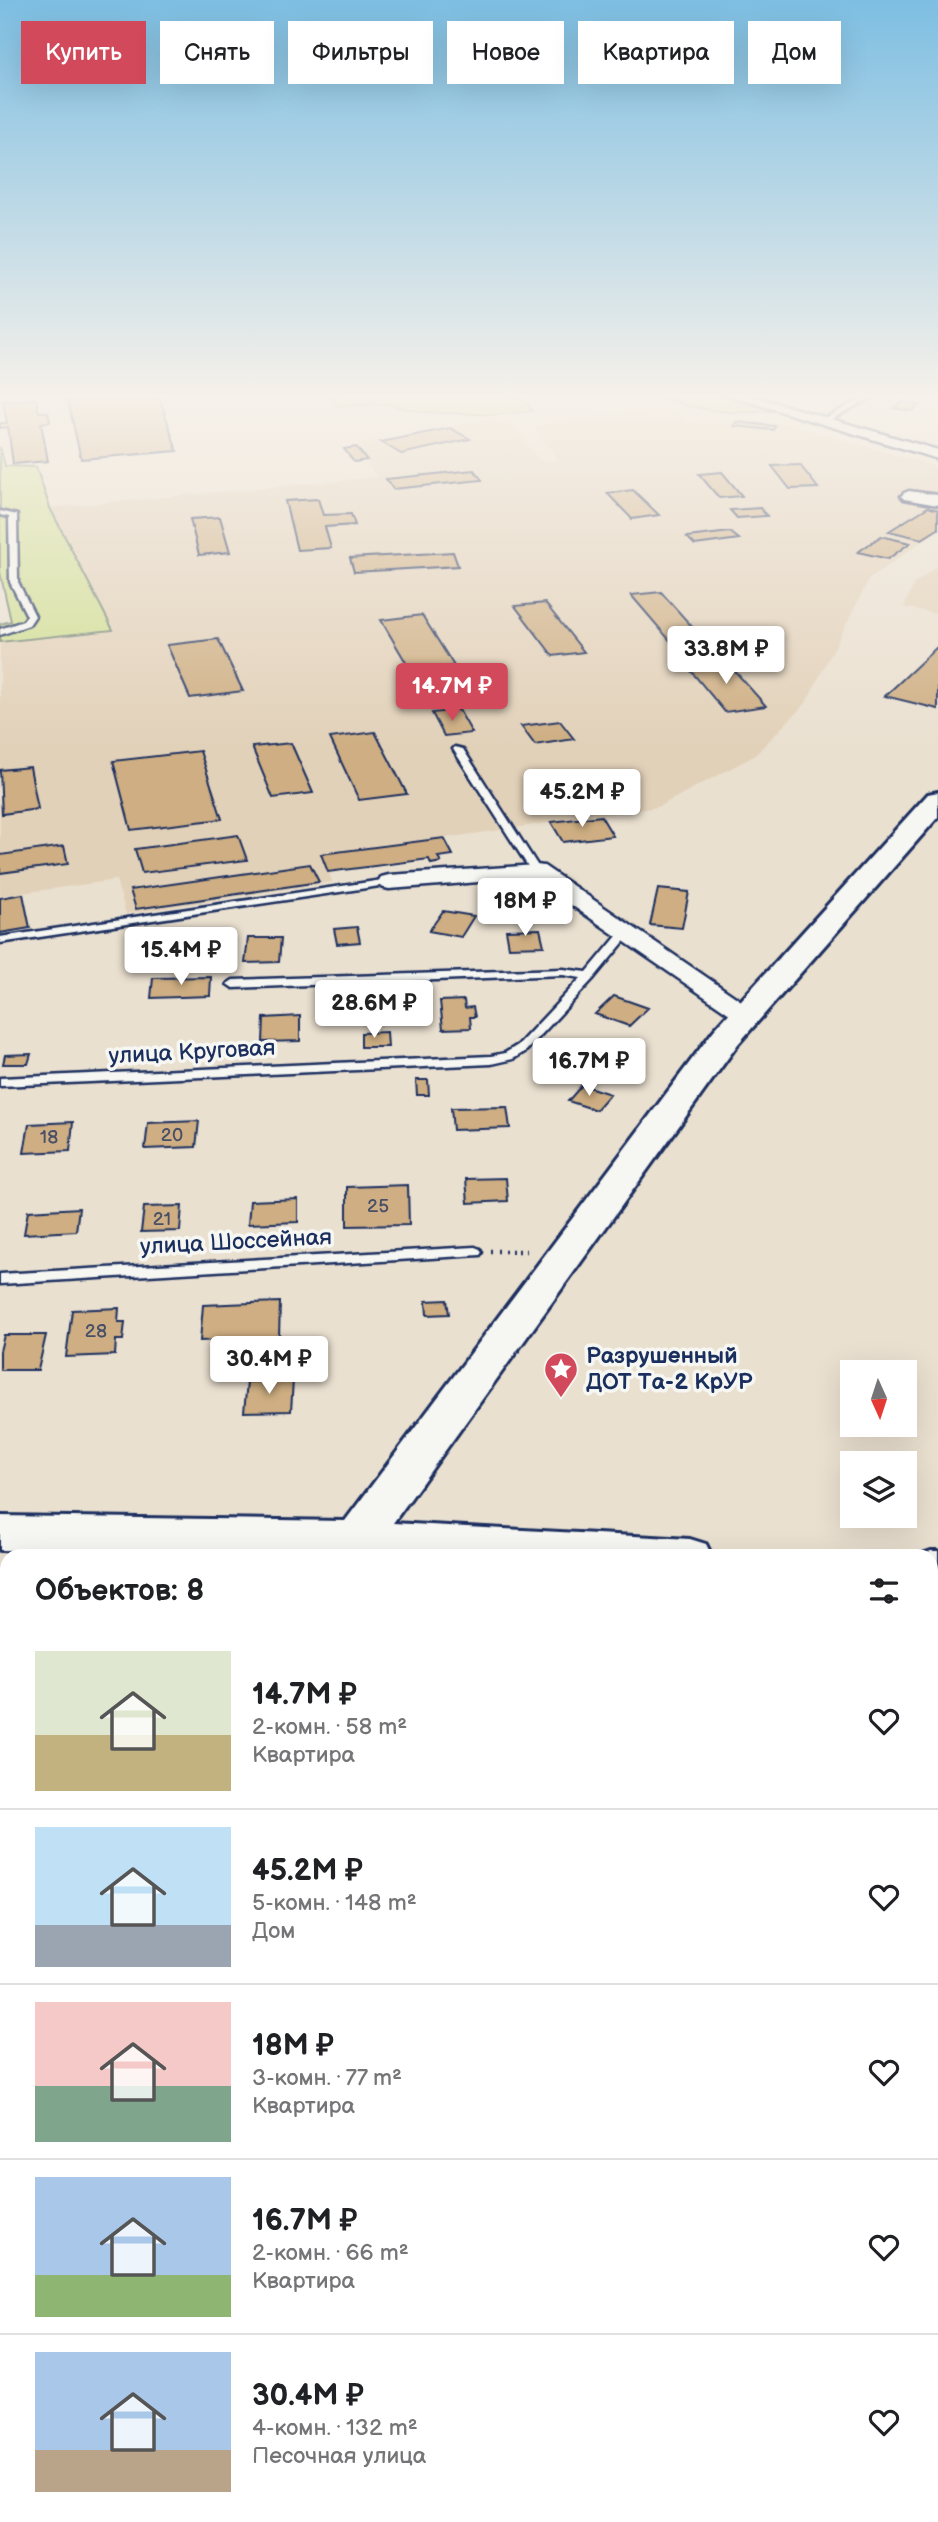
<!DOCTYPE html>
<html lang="ru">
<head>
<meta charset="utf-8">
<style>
  body { margin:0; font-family:"Balsamiq Sans",sans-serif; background:#f6f6f6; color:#202124; height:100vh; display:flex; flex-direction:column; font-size:26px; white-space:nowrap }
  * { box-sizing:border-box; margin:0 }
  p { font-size:23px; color:#757577 }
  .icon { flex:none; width:38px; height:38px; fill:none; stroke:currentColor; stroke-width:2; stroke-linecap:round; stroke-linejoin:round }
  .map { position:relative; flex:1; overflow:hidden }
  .sheet { position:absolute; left:0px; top:1549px; width:938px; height:975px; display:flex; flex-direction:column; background:#fff; border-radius:21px 21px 0 0; box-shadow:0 7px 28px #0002 }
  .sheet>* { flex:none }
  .hud { position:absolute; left:21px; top:21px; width:896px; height:63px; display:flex; gap:14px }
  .needle { width:46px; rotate:177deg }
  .buttons { position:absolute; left:840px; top:1360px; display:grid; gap:14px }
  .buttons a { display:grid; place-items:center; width:77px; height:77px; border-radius:0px; background:#fff; box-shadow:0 7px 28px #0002; font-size:35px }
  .price { position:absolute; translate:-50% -60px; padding:0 16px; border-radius:7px; background:#fff; color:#222; font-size:23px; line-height:46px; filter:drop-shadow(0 2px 4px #0008) }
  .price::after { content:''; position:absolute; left:50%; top:42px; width:21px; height:16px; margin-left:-10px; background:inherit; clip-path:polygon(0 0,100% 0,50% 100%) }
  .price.current { background:#d1495b; color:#fff }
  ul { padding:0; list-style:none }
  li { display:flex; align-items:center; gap:21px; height:175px; padding:0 35px }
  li+li { border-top:2px solid #e0e0e0 }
  li span { display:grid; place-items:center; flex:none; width:196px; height:140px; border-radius:0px; color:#555 }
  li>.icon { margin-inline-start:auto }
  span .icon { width:84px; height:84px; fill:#fffc; stroke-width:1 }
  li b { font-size:30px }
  h2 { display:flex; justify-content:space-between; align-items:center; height:84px; padding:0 35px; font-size:30px }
  .chip { padding:0 24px; border-radius:0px; background:#fff; box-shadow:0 7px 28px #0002; font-size:24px; line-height:63px }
  .chip.current { background:#d1495b; color:#fff }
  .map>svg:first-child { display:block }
  .built { fill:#e2d1b9 }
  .green { fill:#d0de91; stroke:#768678; stroke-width:2 }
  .building { fill:#ceae82; stroke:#1b2f5e; stroke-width:2 }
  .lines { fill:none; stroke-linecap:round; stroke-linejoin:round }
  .lane-casing { stroke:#1b2f5e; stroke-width:5 }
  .street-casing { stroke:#1b2f5e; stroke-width:5 }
  .secondary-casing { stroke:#1b2f5e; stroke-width:6 }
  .path { stroke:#1b2f5e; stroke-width:4.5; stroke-dasharray:2 5; stroke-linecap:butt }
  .lane { fill:#f6f6f2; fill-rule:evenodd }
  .street { fill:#f6f6f2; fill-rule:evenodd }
  .secondary { fill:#f6f6f2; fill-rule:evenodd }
  .labels { text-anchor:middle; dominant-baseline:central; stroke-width:7; stroke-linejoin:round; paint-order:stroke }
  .number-label { font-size:19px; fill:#484f67 }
  .street-label { font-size:23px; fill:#1b2f5e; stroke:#f6f6f2 }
  .poi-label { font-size:23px; font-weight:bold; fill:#1b2f5e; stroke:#f6f6f2; text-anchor:start }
</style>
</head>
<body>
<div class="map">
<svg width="938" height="2522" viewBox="0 0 938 2522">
  <rect width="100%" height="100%" fill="#eae0d0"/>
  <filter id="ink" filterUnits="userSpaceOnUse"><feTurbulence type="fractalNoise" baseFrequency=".0143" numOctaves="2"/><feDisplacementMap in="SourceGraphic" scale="14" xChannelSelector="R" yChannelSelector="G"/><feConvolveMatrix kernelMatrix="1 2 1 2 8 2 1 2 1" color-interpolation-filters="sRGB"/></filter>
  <g filter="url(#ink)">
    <path class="built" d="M 671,406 L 689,422 L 743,420 L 786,424 L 938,467 L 938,530 L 869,579 L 806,703 L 754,756 L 658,807 L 445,838 L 453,855 L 439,857 L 441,862 L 431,864 L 428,859 L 329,872 L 332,882 L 126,914 L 116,880 L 0,896 L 0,642 L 94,632 L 35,509 L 378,477 L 352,446 L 488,419 L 514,427 L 541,462 L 558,460 L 535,428 L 552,422 Z
      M 938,565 L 938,614 L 904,607 L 914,584 Z"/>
    <path class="green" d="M 340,393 L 507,393 L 524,401 L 533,411 L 495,415 L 423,412 L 386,404 L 338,406 L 329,395 Z
      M 650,393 L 741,393 L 773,411 C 732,415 689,410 650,393 Z
      M 0,447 L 5,466 L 36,467 L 50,508 L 113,630 L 0,642 L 0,624 L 11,621 L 0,572 Z"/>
    <path class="building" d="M 120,393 L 158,393 L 177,451 L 81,459 L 67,397 Z
      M 36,399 L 39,412 L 48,412 L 50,422 L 41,423 L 48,461 L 13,464 L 8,427 L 0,428 L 0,423 L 7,423 L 3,401 Z
      M 902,402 L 920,405 L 911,411 L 893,408 Z
      M 736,422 L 775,426 L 773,430 L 734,426 Z
      M 450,428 L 470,439 L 401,454 L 381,442 Z
      M 356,447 L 367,460 L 354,462 L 344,449 Z
      M 800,465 L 818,488 L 790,489 L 772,466 Z
      M 474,470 L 482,480 L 393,489 L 386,479 Z
      M 722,472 L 742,496 L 719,498 L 699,474 Z
      M 633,490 L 659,515 L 632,519 L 607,493 Z
      M 318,499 L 323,515 L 351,514 L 355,525 L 325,527 L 331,548 L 297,550 L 285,501 Z
      M 928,507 L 938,510 L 938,529 L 922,539 L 889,531 Z
      M 760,508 L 767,516 L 737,518 L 730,510 Z
      M 220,517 L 230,552 L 199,555 L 190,519 Z
      M 730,532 L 739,539 L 695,545 L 687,537 Z
      M 881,536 L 910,543 L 888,559 L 858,552 Z
      M 453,552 L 458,566 L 354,572 L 350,558 Z
      M 661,592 L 703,639 L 672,643 L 631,595 Z
      M 545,603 L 584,652 L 553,656 L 515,606 Z
      M 422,615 L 454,666 L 411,671 L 381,620 Z
      M 218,639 L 243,691 L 190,698 L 167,645 Z
      M 938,646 L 938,709 L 885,696 Z
      M 725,660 L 766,706 L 725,712 L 686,665 Z
      M 459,710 L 472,733 L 444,736 L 432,713 Z
      M 560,721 L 574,739 L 535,745 L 521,726 Z
      M 375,732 L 407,794 L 359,800 L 330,738 Z
      M 291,743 L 313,793 L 273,798 L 252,747 Z
      M 200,751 L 222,819 L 131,830 L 113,761 Z
      M 30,767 L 38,809 L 2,814 L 0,770 Z
      M 601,816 L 613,836 L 563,842 L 551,822 Z
      M 238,835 L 247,860 L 142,873 L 135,849 Z
      M 444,838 L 453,855 L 438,857 L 441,862 L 431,864 L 429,859 L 328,872 L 321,854 Z
      M 64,846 L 68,864 L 0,873 L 0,855 Z
      M 310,864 L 319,882 L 136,909 L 130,890 Z
      M 658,889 L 689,892 L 682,928 L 650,925 Z
      M 23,894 L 30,928 L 0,933 L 0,898 Z
      M 443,911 L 474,916 L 461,937 L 429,931 Z
      M 357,927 L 360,942 L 337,944 L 334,929 Z
      M 540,929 L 544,946 L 509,947 L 506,930 Z
      M 248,938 L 281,938 L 279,962 L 245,963 Z
      M 211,977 L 210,996 L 151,998 L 153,978 Z
      M 614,996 L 648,1008 L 629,1026 L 595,1014 Z
      M 464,1000 L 465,1008 L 473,1007 L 475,1017 L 470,1017 L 471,1028 L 443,1029 L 440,1001 Z
      M 300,1016 L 300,1041 L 263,1042 L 264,1018 Z
      M 387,1032 L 388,1047 L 361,1047 L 361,1033 Z
      M 31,1054 L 28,1064 L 3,1064 L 5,1055 Z
      M 416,1080 L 428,1080 L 429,1095 L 417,1095 Z
      M 582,1085 L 610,1094 L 596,1110 L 568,1101 Z
      M 507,1107 L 510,1128 L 453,1130 L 451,1108 Z
      M 199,1121 L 196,1147 L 145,1149 L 148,1123 Z
      M 73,1122 L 70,1151 L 24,1153 L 29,1124 Z
      M 506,1178 L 508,1201 L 468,1203 L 466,1179 Z
      M 408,1185 L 409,1225 L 347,1226 L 347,1187 Z
      M 298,1199 L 298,1222 L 248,1224 L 250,1201 Z
      M 182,1206 L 180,1231 L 141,1232 L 144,1207 Z
      M 79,1208 L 76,1231 L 24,1234 L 28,1211 Z
      M 447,1300 L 449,1314 L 427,1315 L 426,1301 Z
      M 280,1302 L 279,1338 L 200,1341 L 203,1305 Z
      M 119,1308 L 118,1322 L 125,1322 L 123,1340 L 116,1340 L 115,1355 L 66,1357 L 72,1310 Z
      M 4,1335 L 46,1335 L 38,1370 L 0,1370 L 0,1351 Z
      M 293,1380 L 291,1411 L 244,1412 L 247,1382 Z
      M 931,1659 L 938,1660 L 938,1698 L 931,1698 Z
      M 931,1827 L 938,1827 L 938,1872 L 931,1872 Z
      M 7,2159 L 7,2245 L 0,2245 L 0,2160 Z"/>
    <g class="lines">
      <g class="lane-casing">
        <path id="lane" d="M 871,393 L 880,393 L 824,423 L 818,422 Z
          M 0,511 L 17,515 L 18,582 L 35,616 L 29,625 L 0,635 L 0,629 L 23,621 L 27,616 L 10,582 L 9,517 L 0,515 Z
          M 455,747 L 463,749 L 541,871 L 540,873 L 532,873 L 531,871 L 453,749 Z
          M 389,879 L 393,880 L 393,884 L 0,943 L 0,937 Z
          M 626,929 L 632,932 L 594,978 L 526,1051 L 513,1059 L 491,1064 L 0,1086 L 0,1078 L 491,1056 L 505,1053 L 518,1045 L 581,978 L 563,975 L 233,988 L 227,984 L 233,980 L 563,969 L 587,972 L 622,930 Z
          M 475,1247 L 480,1249 L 482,1252 L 480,1255 L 0,1284 L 0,1274 Z
          M 931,2243 L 938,2246 L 938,2385 L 931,2388 Z
          M 873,2516 L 898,2516 L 896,2522 L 871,2522 Z"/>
      </g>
      <g class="street-casing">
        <path id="street" d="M 720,393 L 742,393 L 938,450 L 938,459 Z
          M 909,491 L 938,495 L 938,505 L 904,499 L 901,496 L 904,493 Z
          M 536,865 L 544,866 L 753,1009 L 757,1014 L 753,1019 L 737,1019 L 532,878 L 389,889 L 381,887 L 378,882 L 381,877 L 389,875 Z
          M 931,1915 L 938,1915 L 938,1951 L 931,1951 Z
          M 7,2047 L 7,2087 L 0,2088 L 0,2048 Z"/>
      </g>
      <g class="secondary-casing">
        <path id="secondary" d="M 938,792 L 938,817 L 738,1044 L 393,1523 L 690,1539 L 706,1544 L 712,1556 L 368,1556 L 0,1550 L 0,1516 L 345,1521 L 714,1030 L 928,794 Z
          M 931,1551 L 938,1551 L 938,1587 L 931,1587 L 931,1556 L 917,1556 Z"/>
      </g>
      <path class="path" d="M 490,1251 L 530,1251"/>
      <use href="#lane" class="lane"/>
      <use href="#street" class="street"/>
      <use href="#secondary" class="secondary"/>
    </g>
  </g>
  <linearGradient id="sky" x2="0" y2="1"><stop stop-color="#7dbee2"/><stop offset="0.53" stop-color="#f6f1ea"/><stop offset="1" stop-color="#f6f1ea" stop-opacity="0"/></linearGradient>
  <rect width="938" height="747" fill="url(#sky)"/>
  <defs>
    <g id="sight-pin" transform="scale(1.75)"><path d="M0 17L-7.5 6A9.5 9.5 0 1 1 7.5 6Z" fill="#d1495b" stroke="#f6f6f2"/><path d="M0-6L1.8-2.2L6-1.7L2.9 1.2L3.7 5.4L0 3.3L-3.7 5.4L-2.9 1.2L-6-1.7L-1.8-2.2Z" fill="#fff"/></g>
  </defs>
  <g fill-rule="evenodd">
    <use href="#sight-pin" x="561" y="1369"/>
  </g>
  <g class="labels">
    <g class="number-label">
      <text x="172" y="1135">20</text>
      <text x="49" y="1137">18</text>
      <text x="378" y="1206">25</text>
      <text x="162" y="1219">21</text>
      <text x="96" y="1331">28</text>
    </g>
    <g class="street-label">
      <text transform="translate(192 1052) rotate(-3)">улица Круговая</text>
      <text transform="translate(236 1242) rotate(-3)">улица Шоссейная</text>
    </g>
    <g class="poi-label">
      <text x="586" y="1356">Разрушенный<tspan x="586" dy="26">ДОТ Та-2 КрУР</tspan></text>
    </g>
  </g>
</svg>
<div class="buttons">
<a><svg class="needle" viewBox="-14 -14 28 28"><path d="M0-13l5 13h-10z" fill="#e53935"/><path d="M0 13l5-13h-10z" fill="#757577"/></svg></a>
<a><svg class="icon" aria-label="layers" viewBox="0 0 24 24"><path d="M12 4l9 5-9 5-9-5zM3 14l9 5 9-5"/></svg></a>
</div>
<b class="price" style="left:726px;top:686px">33.8M ₽</b>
<b class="price current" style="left:452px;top:723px">14.7M ₽</b>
<b class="price" style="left:582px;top:829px">45.2M ₽</b>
<b class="price" style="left:525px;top:938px">18M ₽</b>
<b class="price" style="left:181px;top:987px">15.4M ₽</b>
<b class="price" style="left:374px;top:1040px">28.6M ₽</b>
<b class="price" style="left:589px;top:1098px">16.7M ₽</b>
<b class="price" style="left:269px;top:1396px">30.4M ₽</b>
<div class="hud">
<a class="chip current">Купить</a>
<a class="chip">Снять</a>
<a class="chip">Фильтры</a>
<a class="chip">Новое</a>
<a class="chip">Квартира</a>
<a class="chip">Дом</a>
</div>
<section class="sheet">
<h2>Объектов: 8<svg class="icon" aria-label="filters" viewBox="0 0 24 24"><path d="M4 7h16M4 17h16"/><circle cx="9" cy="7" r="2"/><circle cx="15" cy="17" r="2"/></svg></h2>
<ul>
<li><span style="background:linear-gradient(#dfe7d0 60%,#c2b280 0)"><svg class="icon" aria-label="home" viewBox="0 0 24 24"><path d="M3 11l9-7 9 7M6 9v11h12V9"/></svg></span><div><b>14.7M ₽</b><p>2-комн. · 58 m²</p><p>Квартира</p></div><svg class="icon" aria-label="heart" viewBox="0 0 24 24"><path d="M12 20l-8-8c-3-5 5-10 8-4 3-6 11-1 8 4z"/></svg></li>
<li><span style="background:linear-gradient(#bfe0f5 70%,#9aa5b1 0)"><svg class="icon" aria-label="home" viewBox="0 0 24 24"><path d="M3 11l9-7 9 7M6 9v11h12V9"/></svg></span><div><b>45.2M ₽</b><p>5-комн. · 148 m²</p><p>Дом</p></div><svg class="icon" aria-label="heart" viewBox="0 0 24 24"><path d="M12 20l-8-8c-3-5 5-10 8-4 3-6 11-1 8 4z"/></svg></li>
<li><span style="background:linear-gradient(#f6c9c9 60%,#7fa58c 0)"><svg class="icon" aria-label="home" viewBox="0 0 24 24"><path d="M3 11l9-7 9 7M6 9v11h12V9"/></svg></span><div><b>18M ₽</b><p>3-комн. · 77 m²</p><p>Квартира</p></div><svg class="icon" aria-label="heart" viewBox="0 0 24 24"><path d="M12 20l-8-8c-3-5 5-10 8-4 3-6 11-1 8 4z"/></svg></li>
<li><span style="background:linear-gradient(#a9c7e8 70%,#8fb573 0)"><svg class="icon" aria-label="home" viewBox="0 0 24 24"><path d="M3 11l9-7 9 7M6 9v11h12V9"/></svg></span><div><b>16.7M ₽</b><p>2-комн. · 66 m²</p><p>Квартира</p></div><svg class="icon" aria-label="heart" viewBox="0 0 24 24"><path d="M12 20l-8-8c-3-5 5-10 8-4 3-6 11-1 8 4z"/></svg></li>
<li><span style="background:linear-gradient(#a9c7e8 70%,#b9a48a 0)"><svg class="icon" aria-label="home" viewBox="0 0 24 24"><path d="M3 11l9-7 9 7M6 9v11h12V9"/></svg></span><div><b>30.4M ₽</b><p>4-комн. · 132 m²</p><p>Песочная улица</p></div><svg class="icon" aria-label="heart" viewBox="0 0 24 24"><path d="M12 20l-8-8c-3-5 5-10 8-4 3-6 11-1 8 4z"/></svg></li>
</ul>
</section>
</div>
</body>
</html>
